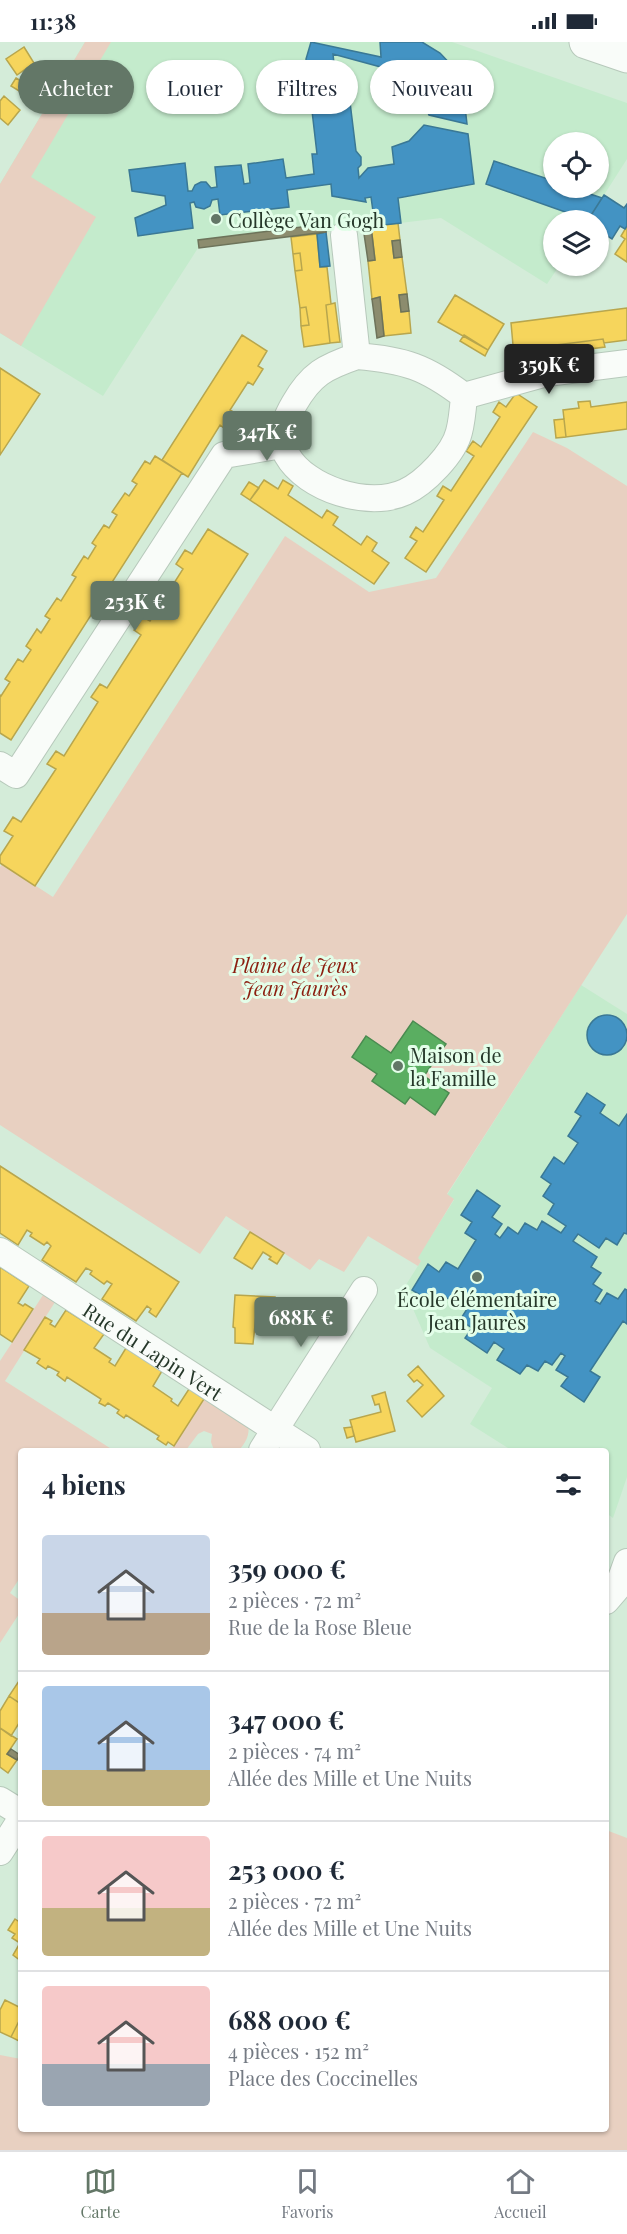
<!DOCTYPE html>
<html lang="fr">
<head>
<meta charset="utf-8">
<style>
  body { margin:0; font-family:"Playfair Display",serif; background:#f2f2f3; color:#1f2937; height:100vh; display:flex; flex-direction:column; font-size:22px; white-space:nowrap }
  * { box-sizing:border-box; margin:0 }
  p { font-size:20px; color:#747a83 }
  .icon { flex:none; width:33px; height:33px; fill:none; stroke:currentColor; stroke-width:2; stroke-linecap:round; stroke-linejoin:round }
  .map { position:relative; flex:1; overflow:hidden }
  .panel { position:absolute; left:18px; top:1406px; width:591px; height:684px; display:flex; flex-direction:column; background:#fff; border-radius:6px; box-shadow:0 2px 4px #0004 }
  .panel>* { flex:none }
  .banner { position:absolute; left:18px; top:18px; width:591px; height:54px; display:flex; gap:12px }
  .buttons { position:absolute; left:543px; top:90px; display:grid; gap:12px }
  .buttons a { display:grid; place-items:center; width:66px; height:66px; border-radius:50%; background:#fff; box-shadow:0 2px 4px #0004; font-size:30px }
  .price { position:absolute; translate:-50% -51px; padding:0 14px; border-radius:6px; background:#637767; color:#fff; font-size:20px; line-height:39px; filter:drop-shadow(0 2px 3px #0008) }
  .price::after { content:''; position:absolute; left:50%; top:36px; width:18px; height:14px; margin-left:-9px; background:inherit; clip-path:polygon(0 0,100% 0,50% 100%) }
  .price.on { background:#222; color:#fff }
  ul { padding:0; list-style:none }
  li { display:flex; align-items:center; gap:18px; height:150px; padding:0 24px }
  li+li { border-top:2px solid #e0e1e3 }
  li span { display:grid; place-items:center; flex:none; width:168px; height:120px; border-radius:6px; color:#555 }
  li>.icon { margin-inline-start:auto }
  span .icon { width:72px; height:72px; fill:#fffc; stroke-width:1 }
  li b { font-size:26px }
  h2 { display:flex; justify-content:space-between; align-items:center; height:72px; padding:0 24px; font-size:26px }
  .pill { padding:0 21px; border-radius:27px; background:#fff; box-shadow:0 2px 4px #0004; font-size:21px; line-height:54px }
  .pill.on { background:#637767; color:#fff }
  .status { display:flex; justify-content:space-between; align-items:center; height:42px; padding:0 30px; background:#fff; direction:ltr }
  .status svg { height:16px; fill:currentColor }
  .menu { display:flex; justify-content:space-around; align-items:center; height:84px; border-top:2px solid #e0e1e3; background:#fff; font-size:16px; color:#747a83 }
  .menu a { display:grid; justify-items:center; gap:3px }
  .menu .on { color:#637767 }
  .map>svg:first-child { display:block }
  .built { fill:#c4ebcc; fill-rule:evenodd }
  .green { fill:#e8d0c1 }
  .homes { fill:#f6d55c; stroke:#b8a64d; stroke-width:1.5 }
  .schools { fill:#4393c3; stroke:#3a7895; stroke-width:1.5 }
  .public { fill:#5aae61; stroke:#4a8b50; stroke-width:1.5 }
  .industry { fill:#8c8c6e; stroke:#6d735a; stroke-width:1.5 }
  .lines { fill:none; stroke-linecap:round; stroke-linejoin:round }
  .street-casing { stroke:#b7c9bb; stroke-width:28 }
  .secondary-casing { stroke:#b7c9bb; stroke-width:35 }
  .street { stroke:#f9fcf9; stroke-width:26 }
  .secondary { stroke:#f9fcf9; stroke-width:33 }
  .poi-dot { fill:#637767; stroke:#e3fee9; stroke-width:2 }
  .labels { text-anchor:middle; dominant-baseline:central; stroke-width:6; stroke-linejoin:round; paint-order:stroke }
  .poi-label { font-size:20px; fill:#26382a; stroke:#e3fee9; text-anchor:start }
  .park-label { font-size:20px; font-style:italic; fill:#8c1e0f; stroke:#e3fee9 }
  .street-label { font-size:20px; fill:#26382a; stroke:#e3fee9 }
</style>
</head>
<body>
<div class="status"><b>11:38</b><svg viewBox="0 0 49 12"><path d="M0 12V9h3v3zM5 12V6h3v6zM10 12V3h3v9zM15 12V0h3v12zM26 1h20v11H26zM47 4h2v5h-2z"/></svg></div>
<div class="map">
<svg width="627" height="2108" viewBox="0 0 627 2108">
  <rect width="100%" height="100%" fill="#d4ecd9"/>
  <path class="built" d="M 85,0 L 452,0 L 627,61 L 627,117 L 588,178 L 554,178 L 554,224 L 559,224 L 547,242 L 441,176 L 198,206 L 103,354 L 0,291 L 0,142 ZM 554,100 L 598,100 L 598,146 L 554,146 Z
    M 581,943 L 627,972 L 627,1435 L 613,1476 L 606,1471 L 606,1408 L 511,1408 L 470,1382 L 492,1346 L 430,1306 L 404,1246 L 421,1219 L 417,1216 L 454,1158 L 447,1153 Z"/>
  <path class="green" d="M 85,0 L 111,0 L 31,135 L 96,175 L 21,304 L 0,291 L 0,142 Z
    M 533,390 L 567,406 L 627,444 L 627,872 L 447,1152 L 454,1157 L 418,1216 L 421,1219 L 418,1224 L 368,1194 L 344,1230 L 319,1217 L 310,1228 L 226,1174 L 200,1212 L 0,1083 L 0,825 L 2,822 L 53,855 L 285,494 L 369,550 L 436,536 Z
    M 43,1253 L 55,1260 L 5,1339 L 113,1408 L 21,1408 L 21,1534 L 10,1551 L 21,1559 L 21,1569 L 0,1601 L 0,1319 Z
    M 204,1357 L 247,1379 C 251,1390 247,1400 239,1408 L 214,1408 L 211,1400 L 212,1392 L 204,1389 L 198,1392 L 186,1408 L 156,1408 L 173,1405 Z
    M 606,1788 L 627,1796 L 627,2108 L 0,2108 L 0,2013 L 21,2017 L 21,2086 L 606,2086 Z"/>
  <path class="homes" d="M 24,5 L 34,21 L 17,33 L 6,17 Z
    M 16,36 L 35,48 L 29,55 L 11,44 Z
    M 4,54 L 20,68 L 8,83 L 0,76 L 0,59 Z
    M 398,181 L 400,198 L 392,199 L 394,216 L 402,215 L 407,252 L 399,253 L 401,270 L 409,269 L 411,291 L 384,294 L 380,255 L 372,257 L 368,219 L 375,218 L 371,184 Z
    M 627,184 L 627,220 L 615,212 L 625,197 L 621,194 Z
    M 317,192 L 320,225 L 327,225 L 331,262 L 326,263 L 330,301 L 304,305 L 301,284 L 309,283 L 306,265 L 300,266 L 295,229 L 302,228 L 300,211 L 293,212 L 291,195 Z
    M 300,211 L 302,228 L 295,229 L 293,212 Z
    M 455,253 L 504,282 L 488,308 L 438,280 Z
    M 335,261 L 340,300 L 330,301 L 326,263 Z
    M 306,265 L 309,283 L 301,284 L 300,266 Z
    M 627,266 L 627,298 L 604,301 L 603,297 L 541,305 L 541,308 L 533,310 L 534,312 L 514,314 L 511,281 Z
    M 242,293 L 267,309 L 258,324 L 263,327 L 253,343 L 248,340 L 230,368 L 235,371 L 225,387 L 220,383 L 188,435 L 162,418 Z
    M 464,293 L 488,308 L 485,314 L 460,299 Z
    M 603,297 L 605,305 L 542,313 L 541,305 Z
    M 0,326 L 40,352 L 0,413 Z
    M 516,351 L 537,365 L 426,530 L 405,516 L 417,499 L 410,495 L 416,485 L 423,490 L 444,458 L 437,454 L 443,444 L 451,449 L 474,414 L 466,409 L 473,399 L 481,405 L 500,375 L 493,370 L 499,360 L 506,365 Z
    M 590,359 L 591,365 L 627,360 L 627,387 L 566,395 L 563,368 L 579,366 L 578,360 Z
    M 564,377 L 566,395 L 556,396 L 554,378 Z
    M 155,414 L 182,431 L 11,698 L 0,691 L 0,653 L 1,654 L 10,640 L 5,637 L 18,617 L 23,620 L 31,608 L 26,604 L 37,587 L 41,591 L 50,577 L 45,574 L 57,556 L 61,559 L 76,535 L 72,533 L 84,514 L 88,517 L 96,504 L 92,501 L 104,483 L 109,486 L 117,473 L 112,470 L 125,451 L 129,454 L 137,442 L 132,439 L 145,419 L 150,422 Z
    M 264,438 L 278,447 L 283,438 L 293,444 L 288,453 L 322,476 L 327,468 L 338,475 L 333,483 L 361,503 L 367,494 L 377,501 L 372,509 L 389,521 L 374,542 L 250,458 Z
    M 249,440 L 259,446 L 250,458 L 241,452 Z
    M 208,487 L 248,512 L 35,844 L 0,821 L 0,814 L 13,794 L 4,789 L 13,775 L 21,780 L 56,727 L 47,722 L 56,709 L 64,714 L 98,660 L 91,655 L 100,642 L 107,646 L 141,593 L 134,588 L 143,575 L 150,579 L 183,527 L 176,522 L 185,508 L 192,512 Z
    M 0,1124 L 179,1240 L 156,1275 L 149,1270 L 151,1267 L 147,1264 L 136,1279 L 102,1257 L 112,1242 L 107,1239 L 104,1242 L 90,1232 L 92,1229 L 86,1226 L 76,1240 L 42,1218 L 51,1204 L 47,1200 L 44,1203 L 30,1194 L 32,1191 L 27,1188 L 18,1203 L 0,1191 Z
    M 250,1190 L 284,1211 L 277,1222 L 269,1217 L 271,1215 L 263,1210 L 252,1227 L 234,1216 Z
    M 0,1225 L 29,1244 L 18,1261 L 23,1264 L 25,1262 L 33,1267 L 12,1300 L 0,1292 Z
    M 235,1253 L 275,1255 L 274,1269 L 265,1268 L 265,1265 L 257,1264 L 253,1302 L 235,1301 L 235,1286 L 233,1285 Z
    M 66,1268 L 104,1292 L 94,1306 L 111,1317 L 109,1320 L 115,1324 L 126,1306 L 162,1329 L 153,1344 L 172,1357 L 171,1359 L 178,1364 L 189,1347 L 204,1357 L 174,1404 L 168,1400 L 166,1403 L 157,1397 L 159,1394 L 126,1373 L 124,1376 L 117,1371 L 119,1368 L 108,1361 L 105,1364 L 99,1361 L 101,1357 L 67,1335 L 65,1339 L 57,1333 L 59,1330 L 48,1324 L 46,1327 L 37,1321 L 40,1317 L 24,1308 L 45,1275 L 52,1279 L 50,1282 L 55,1285 Z
    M 418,1324 L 444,1354 L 422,1375 L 407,1359 L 423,1343 L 417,1338 L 414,1340 L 408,1333 Z
    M 385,1350 L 395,1389 L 356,1400 L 350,1378 L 381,1370 L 379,1362 L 375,1363 L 372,1354 Z
    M 352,1385 L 354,1394 L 347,1396 L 344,1386 Z
    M 21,1636 L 21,1662 L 9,1654 Z
    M 9,1654 L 21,1662 L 21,1678 L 11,1694 L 0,1686 L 0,1669 Z
    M 0,1686 L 17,1697 L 7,1712 L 17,1718 L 8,1731 L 0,1725 Z
    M 15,1877 L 21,1881 L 21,1919 L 13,1913 L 20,1901 L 12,1896 L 15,1892 L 8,1888 Z
    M 5,1958 L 21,1966 L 21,1975 L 11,1995 L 0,1990 L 0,1968 Z
    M 21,1975 L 21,1995 L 19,1999 L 11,1995 Z"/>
  <path class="schools" d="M 311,0 L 381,15 L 380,0 L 422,0 L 440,11 L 455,27 L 462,39 L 467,82 L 429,73 L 418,48 L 411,38 L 399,30 L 333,12 L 337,50 L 349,52 L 356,109 L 361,115 L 361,123 L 358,126 L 359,136 L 368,126 L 394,122 L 392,105 L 409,99 L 424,83 L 468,92 L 474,142 L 398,156 L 401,181 L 375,184 L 371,155 L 365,156 L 366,160 L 332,154 L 331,142 L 287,148 L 289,165 L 220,173 L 218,157 L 212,158 L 210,164 L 204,167 L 196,165 L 194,160 L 190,161 L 193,186 L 138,194 L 135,176 L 166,163 L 165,154 L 132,149 L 129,128 L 185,121 L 188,149 L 192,149 L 195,143 L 201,140 L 206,140 L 211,146 L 217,145 L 215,125 L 241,123 L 244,142 L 250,141 L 248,122 L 283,117 L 286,136 L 314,132 L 312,112 L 317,112 L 306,17 Z
    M 494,119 L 554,139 L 554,146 L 572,146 L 602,156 L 588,178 L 486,142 Z
    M 604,153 L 624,166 L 627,162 L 627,184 L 625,187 L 620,184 L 612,197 L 598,188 L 598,178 L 588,178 Z
    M 326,190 L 330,224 L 320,225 L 317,192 Z
    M587 993a20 20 0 1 1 40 0a20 20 0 1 1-40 0Z
    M 587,1051 L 605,1063 L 600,1071 L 619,1084 L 627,1072 L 627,1192 L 624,1191 L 617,1203 L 606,1196 L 599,1206 L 578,1192 L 573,1199 L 597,1215 L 591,1225 L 601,1231 L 593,1242 L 602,1248 L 595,1259 L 600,1262 L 607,1251 L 618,1257 L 625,1247 L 627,1248 L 627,1282 L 623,1279 L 590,1329 L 600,1335 L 584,1360 L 561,1344 L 568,1335 L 556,1328 L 565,1314 L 561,1311 L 552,1323 L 545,1319 L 538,1329 L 527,1323 L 520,1332 L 497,1318 L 504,1307 L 494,1300 L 487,1311 L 465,1296 L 472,1286 L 460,1278 L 467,1267 L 457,1261 L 466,1249 L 461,1246 L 452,1259 L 442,1253 L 436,1263 L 412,1248 L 428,1222 L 439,1230 L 446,1220 L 458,1227 L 476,1198 L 465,1191 L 472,1180 L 461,1173 L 477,1148 L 500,1164 L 492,1175 L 502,1182 L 495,1192 L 500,1196 L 508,1185 L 518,1192 L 525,1181 L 537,1188 L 542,1179 L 561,1191 L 566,1184 L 548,1172 L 554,1162 L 543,1154 L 551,1142 L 541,1135 L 554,1115 L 564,1122 L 578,1101 L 568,1094 L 581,1074 L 575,1070 Z"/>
  <path class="public" d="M 413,979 L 446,1002 L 424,1034 L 449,1051 L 435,1073 L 410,1055 L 405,1062 L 372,1039 L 377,1032 L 352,1015 L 366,994 L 391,1011 Z"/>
  <path class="industry" d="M 325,182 L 326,190 L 199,206 L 198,198 Z
    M 371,184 L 375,218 L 368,219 L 363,185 Z
    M 400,198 L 402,215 L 394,216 L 392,199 Z
    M 407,252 L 409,269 L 401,270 L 399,253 Z
    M 380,255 L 384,294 L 377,296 L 372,257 Z
    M 11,1707 L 20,1713 L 17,1718 L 7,1712 Z"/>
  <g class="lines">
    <g class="street-casing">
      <g id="street">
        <path d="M 344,193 L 357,314"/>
        <path d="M 357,314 C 405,318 426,325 464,354 C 463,366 462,379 459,390 C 454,411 425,441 405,450 C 369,467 306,447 287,413 C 285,409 283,405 282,401 C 281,387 287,374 294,362 C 311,332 325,325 357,314 Z"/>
        <path d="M 464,354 L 547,331 L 627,321"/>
        <path d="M 0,723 L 16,733 L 224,413 L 282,403"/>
        <path id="s1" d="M 0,1209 L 307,1408"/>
        <path d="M 262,1408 L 364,1248"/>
        <path d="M 606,1559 L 618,1545 L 627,1520"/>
        <path d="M 0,1758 L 21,1771"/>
        <path d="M 0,1810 L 21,1777"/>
      </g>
    </g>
    <g class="secondary-casing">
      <path id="secondary" d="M 586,0 L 627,14"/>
    </g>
    <use href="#street" class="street"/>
    <use href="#secondary" class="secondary"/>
  </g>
  <g class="poi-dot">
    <circle cx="216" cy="177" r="6"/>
    <circle cx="398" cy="1024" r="6"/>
    <circle cx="477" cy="1235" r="6"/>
  </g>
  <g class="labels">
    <g class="poi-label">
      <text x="228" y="177">Collège Van Gogh</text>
      <text x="410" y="1012">Maison de<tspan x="410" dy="23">la Famille</tspan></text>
      <text x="477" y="1256" text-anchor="middle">École élémentaire<tspan x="477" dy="23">Jean Jaurès</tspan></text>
    </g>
    <g class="park-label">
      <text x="295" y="922">Plaine de Jeux<tspan x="295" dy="23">Jean Jaurès</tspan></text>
    </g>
    <g class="street-label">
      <text stroke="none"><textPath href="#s1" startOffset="183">Rue du Lapin Vert</textPath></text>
    </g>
  </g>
</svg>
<div class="buttons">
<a><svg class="icon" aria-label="locate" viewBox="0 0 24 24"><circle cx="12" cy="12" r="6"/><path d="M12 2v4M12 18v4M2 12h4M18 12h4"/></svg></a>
<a><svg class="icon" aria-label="layers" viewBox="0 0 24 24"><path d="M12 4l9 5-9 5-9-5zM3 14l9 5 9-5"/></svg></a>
</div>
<b class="price on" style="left:549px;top:353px">359K €</b>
<b class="price" style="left:267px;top:420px">347K €</b>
<b class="price" style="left:135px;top:590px">253K €</b>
<b class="price" style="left:301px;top:1306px">688K €</b>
<div class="banner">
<a class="pill on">Acheter</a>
<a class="pill">Louer</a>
<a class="pill">Filtres</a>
<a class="pill">Nouveau</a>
</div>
<section class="panel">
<h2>4 biens<svg class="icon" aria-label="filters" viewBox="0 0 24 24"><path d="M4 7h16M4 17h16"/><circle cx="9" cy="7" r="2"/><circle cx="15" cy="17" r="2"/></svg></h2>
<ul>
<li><span style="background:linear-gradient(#c9d6e8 65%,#b9a48a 0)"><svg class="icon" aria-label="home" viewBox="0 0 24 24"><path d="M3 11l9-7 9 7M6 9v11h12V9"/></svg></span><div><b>359 000 €</b><p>2 pièces · 72 m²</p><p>Rue de la Rose Bleue</p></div></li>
<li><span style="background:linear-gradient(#a9c7e8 70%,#c2b280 0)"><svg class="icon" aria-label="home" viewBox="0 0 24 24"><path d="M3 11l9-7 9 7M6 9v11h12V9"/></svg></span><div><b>347 000 €</b><p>2 pièces · 74 m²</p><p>Allée des Mille et Une Nuits</p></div></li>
<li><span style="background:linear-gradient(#f6c9c9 60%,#c2b280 0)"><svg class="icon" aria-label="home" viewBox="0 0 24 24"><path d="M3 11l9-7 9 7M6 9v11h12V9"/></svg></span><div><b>253 000 €</b><p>2 pièces · 72 m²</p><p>Allée des Mille et Une Nuits</p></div></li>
<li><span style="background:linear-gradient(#f6c9c9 65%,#9aa5b1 0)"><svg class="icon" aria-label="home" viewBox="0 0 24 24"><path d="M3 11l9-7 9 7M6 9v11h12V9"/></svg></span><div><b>688 000 €</b><p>4 pièces · 152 m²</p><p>Place des Coccinelles</p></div></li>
</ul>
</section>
</div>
<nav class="menu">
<a class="on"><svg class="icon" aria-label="map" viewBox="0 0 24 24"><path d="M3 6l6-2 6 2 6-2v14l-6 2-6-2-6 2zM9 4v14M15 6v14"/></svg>Carte</a>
<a><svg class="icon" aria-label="saved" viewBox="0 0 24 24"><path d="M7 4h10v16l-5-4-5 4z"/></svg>Favoris</a>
<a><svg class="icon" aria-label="home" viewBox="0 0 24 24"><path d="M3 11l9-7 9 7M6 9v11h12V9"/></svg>Accueil</a>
</nav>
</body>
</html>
